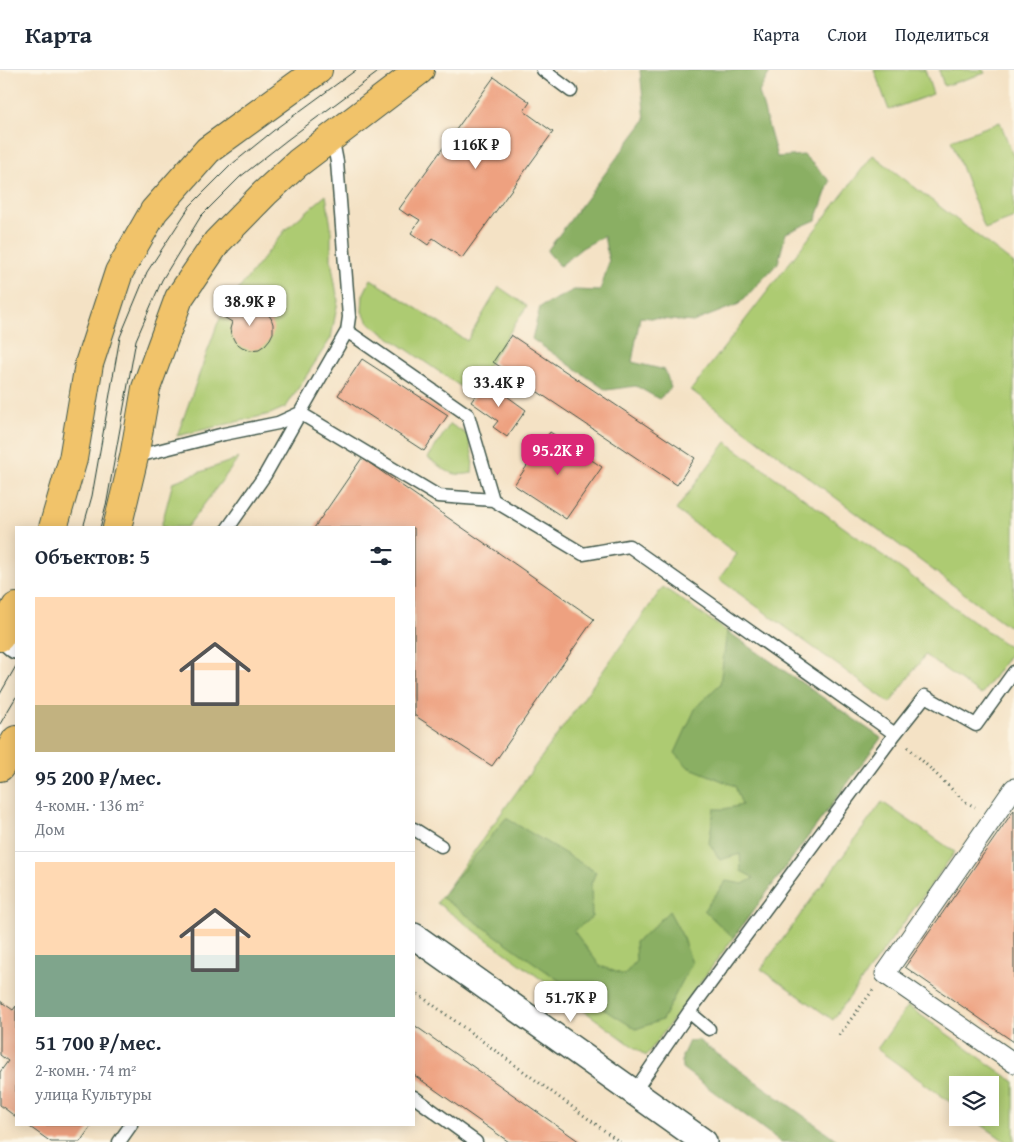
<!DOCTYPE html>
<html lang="ru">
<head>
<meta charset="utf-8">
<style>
  body { margin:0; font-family:"Gentium Book Plus",serif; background:#f2f2f3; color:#1f2937; height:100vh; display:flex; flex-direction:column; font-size:19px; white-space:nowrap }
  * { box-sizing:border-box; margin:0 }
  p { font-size:16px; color:#747a83 }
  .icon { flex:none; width:28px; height:28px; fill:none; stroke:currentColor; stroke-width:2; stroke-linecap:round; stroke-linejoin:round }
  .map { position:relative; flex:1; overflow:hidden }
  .drawer { position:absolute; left:15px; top:456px; width:400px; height:600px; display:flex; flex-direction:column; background:#fff; border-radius:0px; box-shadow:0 2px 12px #0003 }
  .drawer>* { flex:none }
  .fabs { position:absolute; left:949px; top:1006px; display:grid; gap:10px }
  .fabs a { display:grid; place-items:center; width:50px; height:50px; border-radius:0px; background:#fff; box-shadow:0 2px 12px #0003; font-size:25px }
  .price { position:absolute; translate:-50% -42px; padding:0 11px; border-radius:10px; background:#fff; color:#222; font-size:16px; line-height:32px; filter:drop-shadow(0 1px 2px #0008) }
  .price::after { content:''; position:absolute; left:50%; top:30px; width:15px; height:11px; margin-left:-8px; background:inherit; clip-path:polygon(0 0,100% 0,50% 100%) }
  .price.active { background:#db2777; color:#fff }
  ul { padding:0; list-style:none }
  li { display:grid; align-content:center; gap:10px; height:265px; padding:0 20px }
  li+li { border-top:1px solid #e0e1e3 }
  li span { display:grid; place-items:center; height:155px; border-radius:0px; color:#555 }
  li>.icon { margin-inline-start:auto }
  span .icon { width:90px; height:90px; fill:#fffc; stroke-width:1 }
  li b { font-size:21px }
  h2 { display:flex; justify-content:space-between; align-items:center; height:60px; padding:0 20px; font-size:21px }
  header { display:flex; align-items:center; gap:30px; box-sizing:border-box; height:70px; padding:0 25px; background:#fff; border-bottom:1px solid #e0e1e3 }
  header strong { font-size:24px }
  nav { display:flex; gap:28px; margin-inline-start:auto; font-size:18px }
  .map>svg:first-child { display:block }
  .green { fill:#adcb72; stroke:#668453 }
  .forest { fill:#8aaf64; stroke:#54764c }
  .building { fill:#eea180 }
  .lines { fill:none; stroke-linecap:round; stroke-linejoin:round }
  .service-casing { stroke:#3f564a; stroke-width:15 }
  .pedestrian-casing { stroke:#3f564a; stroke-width:21 }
  .minor-casing { stroke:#3f564a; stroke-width:28 }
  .primary-casing { stroke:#3f564a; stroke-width:30 }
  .path { stroke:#3f564a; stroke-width:3; stroke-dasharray:1 4; stroke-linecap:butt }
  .service { stroke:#fff; stroke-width:12 }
  .pedestrian { stroke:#fff; stroke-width:19 }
  .minor { stroke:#fff; stroke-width:25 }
  .primary { stroke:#f1c36a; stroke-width:28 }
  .tram { stroke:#1f3d34; stroke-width:1 }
</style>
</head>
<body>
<header>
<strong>Карта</strong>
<nav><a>Карта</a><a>Слои</a><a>Поделиться</a></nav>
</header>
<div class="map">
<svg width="1014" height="1072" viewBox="0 0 1014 1072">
  <rect width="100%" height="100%" fill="#fcf5e5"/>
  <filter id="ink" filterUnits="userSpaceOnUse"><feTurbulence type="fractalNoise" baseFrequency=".02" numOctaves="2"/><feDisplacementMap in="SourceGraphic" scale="10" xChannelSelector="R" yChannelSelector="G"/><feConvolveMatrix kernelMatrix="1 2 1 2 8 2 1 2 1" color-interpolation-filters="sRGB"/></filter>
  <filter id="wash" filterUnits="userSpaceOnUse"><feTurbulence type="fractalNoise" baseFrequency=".0096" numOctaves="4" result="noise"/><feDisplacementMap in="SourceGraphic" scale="20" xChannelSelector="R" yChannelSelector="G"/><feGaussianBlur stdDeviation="1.12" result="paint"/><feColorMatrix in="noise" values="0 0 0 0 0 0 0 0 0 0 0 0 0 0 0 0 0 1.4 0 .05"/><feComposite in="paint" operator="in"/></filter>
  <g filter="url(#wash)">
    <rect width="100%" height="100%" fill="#f4e2c5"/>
    <path class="green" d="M 874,0 L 925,0 L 933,24 L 889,40 Z
      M 939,0 L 983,0 L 985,3 L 944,16 Z
      M 1000,52 L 1014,88 L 1014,148 L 985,159 L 951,70 Z
      M 873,85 L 1014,194 L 1014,551 L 1008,556 L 691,320 Z
      M 326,125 L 331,157 L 331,190 L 338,231 L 331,268 L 286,337 L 270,344 L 177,366 L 217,255 L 228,233 L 286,159 Z
      M 371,209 L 467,271 L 499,217 L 527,236 L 470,323 L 370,254 L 362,242 L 363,225 Z
      M 450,354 L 468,365 L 473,388 L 472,403 C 451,408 444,399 428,388 Z
      M 726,372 L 1013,580 L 981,625 L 925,585 L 890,633 L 719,509 L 737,484 L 676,440 Z
      M 239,388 L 187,457 L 161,457 L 173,412 Z
      M 663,517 L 881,668 L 646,986 L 437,833 Z
      M 882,732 L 955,782 L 833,950 L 761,899 Z
      M 908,936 L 1014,1012 L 1014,1072 L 1006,1072 L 972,1048 L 990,1048 L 990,1015 L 958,1015 L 957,1037 L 877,979 Z"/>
    <path class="forest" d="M 640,0 L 771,0 L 759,22 L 777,87 L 804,85 L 830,111 L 816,150 L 786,163 L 778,193 L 739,234 L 693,252 L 640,247 L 632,292 L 665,300 L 671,318 L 659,329 L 636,316 L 606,320 L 532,269 L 540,237 L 574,220 L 600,221 L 609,192 L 604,166 L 582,178 L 560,196 L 547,181 L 645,50 Z
      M 727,561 L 881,668 L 733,868 L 704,840 L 726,811 L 743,814 L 754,808 L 741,801 L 740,784 L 720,790 L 709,773 L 714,739 L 724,739 L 742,735 L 735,716 L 688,697 L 675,683 L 696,637 L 720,614 Z
      M 506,748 L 596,802 L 591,814 L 592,847 L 574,861 L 600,896 L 624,905 L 636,891 L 635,872 L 649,861 L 669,841 L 681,863 L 692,893 L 662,950 L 636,959 L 574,921 L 441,827 Z
      M 698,970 L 840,1072 L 781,1072 L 682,998 L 682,986 L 689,971 Z"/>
    <g id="blocks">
      <path class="building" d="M 494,7 L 530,32 L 524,41 L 553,62 L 462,188 L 433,168 L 428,175 L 411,163 L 420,150 L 410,144 L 409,146 L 399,139 Z
        M 228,235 L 238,241 L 245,237 L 251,236 L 259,237 L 265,241 L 271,248 L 273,254 L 273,263 L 270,269 L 265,275 L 259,279 L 250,280 L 242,277 L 235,272 L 231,264 L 230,259 L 232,252 L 222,246 Z
        M 511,265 L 695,388 L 677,415 L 493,292 Z
        M 362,289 L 448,345 L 424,381 L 338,325 Z
        M 486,311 L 526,340 L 507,367 L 493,357 L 498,351 L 471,332 Z
        M 550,362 L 602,397 L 566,449 L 514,415 Z
        M 362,388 L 594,549 L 492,696 L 414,645 L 414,458 L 314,458 Z
        M 1014,740 L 1014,972 L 905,897 Z
        M 0,931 L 13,940 L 16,936 L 16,1047 L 0,1035 L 0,1002 L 8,991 L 0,985 Z
        M 414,955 L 580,1072 L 509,1072 L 414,1005 Z
        M 27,1055 L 92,1055 L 80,1072 L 51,1072 Z"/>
    </g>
  </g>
  <g filter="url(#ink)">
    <use href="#blocks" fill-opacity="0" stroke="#3f564a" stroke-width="1"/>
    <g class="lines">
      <g class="service-casing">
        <path id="service" d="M 543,0 L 571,21
          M 347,261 L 468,345 L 493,430
          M 134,387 L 224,364 L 278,353 L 300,343 L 347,261 L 349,247 L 337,92 L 332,66
          M 228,458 L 265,405 L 300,343 L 438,426 L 493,430 L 583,484 L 629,476 L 895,664 L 689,942 L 634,1022
          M 895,664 L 925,626 L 976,655 L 1014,602
          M 414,759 L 441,776
          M 689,942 L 709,959
          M 414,1027 L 476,1072
          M 119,1072 L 131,1055"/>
      </g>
      <g class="pedestrian-casing">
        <path id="pedestrian" d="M 1014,718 L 885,904 L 1014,993"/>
      </g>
      <g class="minor-casing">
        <path id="minor" d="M 2,564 L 16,576
          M 414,866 L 704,1072"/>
      </g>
      <g class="primary-casing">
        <path id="primary" d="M 53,458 L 73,389 L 89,294 L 119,202 L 154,141 L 208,80 L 318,0
          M 117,458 L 134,387 L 146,318 L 179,228 L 217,172 L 265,123 L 298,93 L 420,0
          M 0,567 L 16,537
          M 0,697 L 16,670"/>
      </g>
      <path class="path" d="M 908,677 L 964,731 L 975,737
        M 414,921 L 620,1072
        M 839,965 L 873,920"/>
      <use href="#service" class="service"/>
      <use href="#pedestrian" class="pedestrian"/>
      <use href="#minor" class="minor"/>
      <use href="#primary" class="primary"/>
      <path class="tram" d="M 83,458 L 92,426 L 120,267 L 147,202 L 190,136 L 231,95 L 278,57 L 356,0
        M 100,458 L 107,431 L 136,270 L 162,210 L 201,146 L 240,107 L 287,70 L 381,0
        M 0,624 L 16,596
        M 0,654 L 16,627"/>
    </g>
  </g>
</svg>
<div class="fabs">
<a><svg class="icon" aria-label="layers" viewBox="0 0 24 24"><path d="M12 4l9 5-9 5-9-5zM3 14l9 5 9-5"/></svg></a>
</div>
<b class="price" style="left:476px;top:100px">116K ₽</b>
<b class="price" style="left:250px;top:257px">38.9K ₽</b>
<b class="price" style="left:499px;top:338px">33.4K ₽</b>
<b class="price active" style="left:558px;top:406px">95.2K ₽</b>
<b class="price" style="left:571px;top:953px">51.7K ₽</b>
<section class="drawer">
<h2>Объектов: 5<svg class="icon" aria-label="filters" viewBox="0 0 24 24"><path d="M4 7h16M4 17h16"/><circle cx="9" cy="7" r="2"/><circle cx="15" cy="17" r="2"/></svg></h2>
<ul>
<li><span style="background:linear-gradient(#ffd9b3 70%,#c2b280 0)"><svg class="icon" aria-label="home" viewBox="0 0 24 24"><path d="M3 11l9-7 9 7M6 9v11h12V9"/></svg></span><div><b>95 200 ₽/мес.</b><p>4-комн. · 136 m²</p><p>Дом</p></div></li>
<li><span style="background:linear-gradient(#ffd9b3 60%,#7fa58c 0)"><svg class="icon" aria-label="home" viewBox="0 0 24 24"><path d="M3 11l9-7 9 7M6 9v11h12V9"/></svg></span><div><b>51 700 ₽/мес.</b><p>2-комн. · 74 m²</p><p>улица Культуры</p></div></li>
</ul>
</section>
</div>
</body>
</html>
